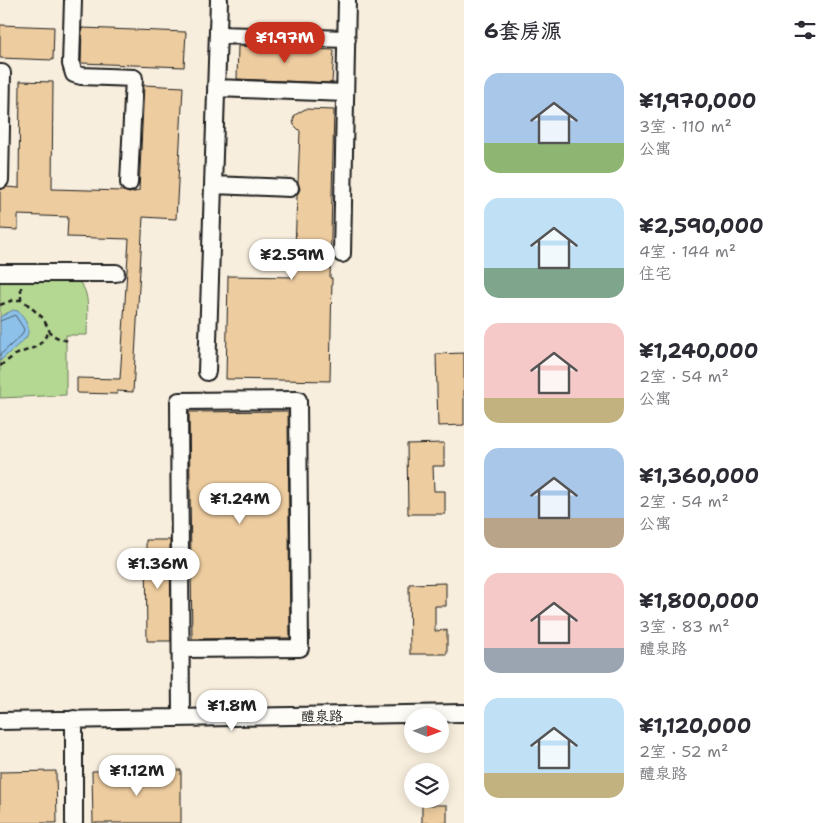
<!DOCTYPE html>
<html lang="zh">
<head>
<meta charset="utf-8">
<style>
  body { margin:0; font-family:"Shantell Sans","LXGW WenKai TC",sans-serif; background:#f2f2f3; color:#2b2b33; height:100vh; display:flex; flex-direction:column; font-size:19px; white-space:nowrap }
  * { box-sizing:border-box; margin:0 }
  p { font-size:16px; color:#7c7c81 }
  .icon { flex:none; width:28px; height:28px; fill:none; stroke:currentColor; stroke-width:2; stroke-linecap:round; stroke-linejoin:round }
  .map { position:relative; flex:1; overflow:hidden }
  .sheet { display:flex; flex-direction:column; background:#fff; width:375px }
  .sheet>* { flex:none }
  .needle { width:32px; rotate:91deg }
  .fabs { position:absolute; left:404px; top:708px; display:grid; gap:10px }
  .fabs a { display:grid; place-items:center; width:45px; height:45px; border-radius:50%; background:#fff; box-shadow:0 2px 12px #0003; font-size:25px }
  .price { position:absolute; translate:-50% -42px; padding:0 11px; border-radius:18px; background:#fff; color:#222; font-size:16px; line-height:32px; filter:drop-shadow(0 1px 2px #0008) }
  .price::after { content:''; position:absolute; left:50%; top:30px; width:15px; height:11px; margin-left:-8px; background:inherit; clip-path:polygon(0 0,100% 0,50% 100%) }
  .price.current { background:#c8321e; color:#fff }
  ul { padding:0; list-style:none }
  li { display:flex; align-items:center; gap:15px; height:125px; padding:0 20px }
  li span { display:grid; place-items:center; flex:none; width:140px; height:100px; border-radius:15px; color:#555 }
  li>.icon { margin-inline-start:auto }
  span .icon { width:60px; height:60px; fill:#fffc; stroke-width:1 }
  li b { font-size:21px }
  h2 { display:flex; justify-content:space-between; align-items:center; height:60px; padding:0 20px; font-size:21px }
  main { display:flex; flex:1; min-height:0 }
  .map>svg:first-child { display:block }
  .green { fill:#b4d892; stroke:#687a57 }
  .water { fill:#8dc1ea; stroke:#607f98 }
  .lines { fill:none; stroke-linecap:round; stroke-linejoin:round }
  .shore { stroke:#495e6e; stroke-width:1 }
  .building { fill:#edcc9f; stroke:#1c1c1c }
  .minor-casing { stroke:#1c1c1c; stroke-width:20 }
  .path { stroke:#1c1c1c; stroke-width:2.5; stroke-dasharray:5 4; stroke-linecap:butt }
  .minor { stroke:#fdfcf7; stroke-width:16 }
  .labels { text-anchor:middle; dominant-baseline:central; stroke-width:4.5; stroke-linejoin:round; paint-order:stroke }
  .street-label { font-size:14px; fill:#1c1c1c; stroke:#fdfcf7 }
</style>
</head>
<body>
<main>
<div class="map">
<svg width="464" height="823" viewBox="0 0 464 823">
  <rect width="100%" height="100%" fill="#f8eedd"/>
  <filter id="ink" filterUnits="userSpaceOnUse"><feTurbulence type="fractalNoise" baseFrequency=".02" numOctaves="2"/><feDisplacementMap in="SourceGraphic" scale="10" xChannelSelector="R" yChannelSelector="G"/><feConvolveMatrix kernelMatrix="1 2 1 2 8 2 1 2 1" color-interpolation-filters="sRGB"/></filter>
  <g filter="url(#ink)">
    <path class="green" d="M 0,280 L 77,281 C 92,289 87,320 87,335 L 66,335 L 66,395 L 0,398 Z"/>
    <path class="water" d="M 13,310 L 18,311 C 25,320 32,327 26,338 L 0,361 L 0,317 Z"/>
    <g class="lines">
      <path class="shore" d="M 0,321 L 15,315 L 24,329 L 22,335 L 0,355"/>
    </g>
    <path class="building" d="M 0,25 L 54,27 L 53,60 L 0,58 Z
      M 82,28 L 186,32 L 184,67 L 81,63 Z
      M 238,46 L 334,50 L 332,83 L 237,79 Z
      M 20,81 L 53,82 L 52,189 L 123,191 L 129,193 L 139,191 L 144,85 L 183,87 L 176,219 L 143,217 L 133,392 L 117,391 L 117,394 L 77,393 L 77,378 L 120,379 L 129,239 L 67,237 L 68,217 L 18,215 L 18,230 L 0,229 L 0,190 L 6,187 L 19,188 Z
      M 305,109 L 334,110 L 330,278 L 332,278 L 330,381 L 226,379 L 228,276 L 294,277 L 297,195 L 300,189 L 298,182 L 300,131 L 294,125 L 293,120 L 295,115 Z
      M 464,353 L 464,425 L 438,426 L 436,354 Z
      M 288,411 L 290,638 L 192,639 L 189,412 Z
      M 444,443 L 444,466 L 433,466 L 434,491 L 445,491 L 445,514 L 408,514 L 407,444 Z
      M 146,540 L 170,540 L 171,641 L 147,641 Z
      M 446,583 L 446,606 L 435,606 L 435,631 L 447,630 L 447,654 L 410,654 L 409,584 Z
      M 181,770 L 181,823 L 93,823 L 92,771 Z
      M 56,771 L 57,823 L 0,823 L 0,772 Z
      M 422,805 L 447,805 L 447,823 L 422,823 Z"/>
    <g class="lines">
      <g class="minor-casing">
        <path id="minor" d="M 73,0 L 71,64 L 74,74 L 81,76 L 134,78 L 129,183
          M 218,35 L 347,39
          M 0,73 L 2,73 L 0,180
          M 216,88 L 345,93
          M 213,185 L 290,188
          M 342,254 L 347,0
          M 0,273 L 116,273
          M 207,372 L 219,0
          M 181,718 L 179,401 L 298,400 L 300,648 L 182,649
          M 74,719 L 74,823
          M 0,721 L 464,713"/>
      </g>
      <path class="path" d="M 21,287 L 21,300
        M 0,305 L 13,300 L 21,300 L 26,303 L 43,318 L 51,334 L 60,339 L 69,341
        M 0,366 L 15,355 L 38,346 L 50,331"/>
      <use href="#minor" class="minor"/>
    </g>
  </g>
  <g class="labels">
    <g class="street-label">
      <text transform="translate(322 716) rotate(-1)">醴泉路</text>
    </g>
  </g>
</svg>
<div class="fabs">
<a><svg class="needle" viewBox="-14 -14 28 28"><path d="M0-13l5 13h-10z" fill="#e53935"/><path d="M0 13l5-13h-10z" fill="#7c7c81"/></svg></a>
<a><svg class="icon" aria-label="layers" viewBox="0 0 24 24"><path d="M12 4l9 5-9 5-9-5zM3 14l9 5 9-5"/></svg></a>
</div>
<b class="price current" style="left:285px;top:64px">¥1.97M</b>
<b class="price" style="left:292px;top:281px">¥2.59M</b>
<b class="price" style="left:240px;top:525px">¥1.24M</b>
<b class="price" style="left:158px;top:590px">¥1.36M</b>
<b class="price" style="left:232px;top:732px">¥1.8M</b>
<b class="price" style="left:137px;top:797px">¥1.12M</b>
</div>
<section class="sheet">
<h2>6套房源<svg class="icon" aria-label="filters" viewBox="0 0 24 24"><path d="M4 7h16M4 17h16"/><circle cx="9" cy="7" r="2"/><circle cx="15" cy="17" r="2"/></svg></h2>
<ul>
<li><span style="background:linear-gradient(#a9c7e8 70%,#8fb573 0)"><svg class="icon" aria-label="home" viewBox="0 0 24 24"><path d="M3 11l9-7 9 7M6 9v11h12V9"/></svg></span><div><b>¥1,970,000</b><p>3室 · 110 m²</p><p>公寓</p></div></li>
<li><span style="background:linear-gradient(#bfe0f5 70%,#7fa58c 0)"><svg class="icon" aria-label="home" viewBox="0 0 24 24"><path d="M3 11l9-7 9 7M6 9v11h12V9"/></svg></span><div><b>¥2,590,000</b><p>4室 · 144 m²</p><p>住宅</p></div></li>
<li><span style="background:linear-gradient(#f6c9c9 75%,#c2b280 0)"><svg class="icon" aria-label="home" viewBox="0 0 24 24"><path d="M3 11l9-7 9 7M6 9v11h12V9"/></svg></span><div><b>¥1,240,000</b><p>2室 · 54 m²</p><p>公寓</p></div></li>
<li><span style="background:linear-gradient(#a9c7e8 70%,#b9a48a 0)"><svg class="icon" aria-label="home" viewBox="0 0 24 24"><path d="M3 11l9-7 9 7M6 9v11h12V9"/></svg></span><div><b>¥1,360,000</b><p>2室 · 54 m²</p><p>公寓</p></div></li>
<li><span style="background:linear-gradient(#f6c9c9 75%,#9aa5b1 0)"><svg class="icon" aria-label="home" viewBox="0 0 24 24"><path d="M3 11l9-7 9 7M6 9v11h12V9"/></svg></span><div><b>¥1,800,000</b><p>3室 · 83 m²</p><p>醴泉路</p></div></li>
<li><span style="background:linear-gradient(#bfe0f5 75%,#c2b280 0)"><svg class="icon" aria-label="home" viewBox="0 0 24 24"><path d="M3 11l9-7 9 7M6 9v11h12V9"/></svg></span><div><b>¥1,120,000</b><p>2室 · 52 m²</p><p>醴泉路</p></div></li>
</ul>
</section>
</main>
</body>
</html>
